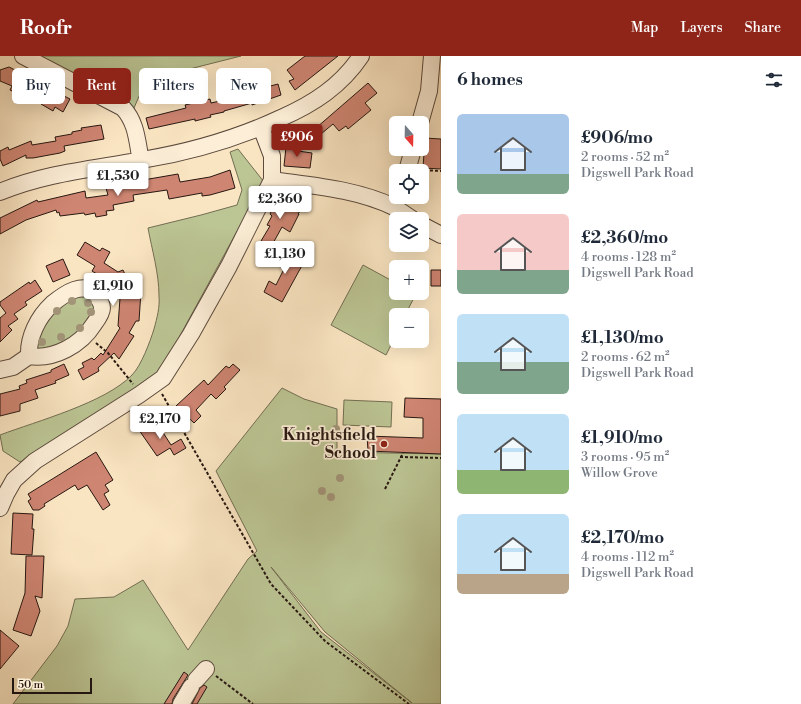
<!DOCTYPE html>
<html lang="en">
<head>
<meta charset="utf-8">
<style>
  body { margin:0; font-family:"Libre Bodoni",serif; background:#f6f6f7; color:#1f2937; height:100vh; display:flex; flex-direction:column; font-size:15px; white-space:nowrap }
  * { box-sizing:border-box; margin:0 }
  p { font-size:13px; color:#747a83 }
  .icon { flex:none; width:22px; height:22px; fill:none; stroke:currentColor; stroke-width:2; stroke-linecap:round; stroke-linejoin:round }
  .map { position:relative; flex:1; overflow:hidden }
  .details { display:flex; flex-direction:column; background:#fff; width:360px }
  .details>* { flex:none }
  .guide { position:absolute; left:12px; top:12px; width:369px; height:36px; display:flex; gap:8px }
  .needle { width:26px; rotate:160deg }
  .fabs { position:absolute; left:389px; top:60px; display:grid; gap:8px }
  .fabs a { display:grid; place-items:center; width:40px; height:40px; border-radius:6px; background:#fff; box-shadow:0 4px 16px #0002; font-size:20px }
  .scale { position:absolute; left:12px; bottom:10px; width:80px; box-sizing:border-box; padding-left:4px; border:2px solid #271711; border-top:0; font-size:11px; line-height:14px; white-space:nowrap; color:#271711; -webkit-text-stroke:3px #fceed7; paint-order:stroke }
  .price { position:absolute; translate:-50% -34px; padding:0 9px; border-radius:4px; background:#fff; color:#222; font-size:13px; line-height:26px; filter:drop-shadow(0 1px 2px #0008) }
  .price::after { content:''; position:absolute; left:50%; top:24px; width:12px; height:9px; margin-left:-6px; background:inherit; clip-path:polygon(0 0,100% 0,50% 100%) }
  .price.active { background:#8f2418; color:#fff }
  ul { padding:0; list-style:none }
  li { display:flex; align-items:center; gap:12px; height:100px; padding:0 16px }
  li span { display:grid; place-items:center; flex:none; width:112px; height:80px; border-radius:6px; color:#555 }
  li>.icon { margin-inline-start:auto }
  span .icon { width:48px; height:48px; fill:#fffc; stroke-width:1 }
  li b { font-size:17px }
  h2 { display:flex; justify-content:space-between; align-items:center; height:48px; padding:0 16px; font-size:17px }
  .tag { padding:0 14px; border-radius:6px; background:#fff; box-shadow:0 4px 16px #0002; font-size:14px; line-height:36px }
  .tag.active { background:#8f2418; color:#fff }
  header { display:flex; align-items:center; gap:24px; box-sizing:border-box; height:56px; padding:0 20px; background:#8f2418; color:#fff }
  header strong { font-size:19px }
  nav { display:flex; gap:22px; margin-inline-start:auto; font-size:14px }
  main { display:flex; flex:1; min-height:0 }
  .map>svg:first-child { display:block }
  .green { fill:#bcc594; stroke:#726e52; fill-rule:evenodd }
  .building { fill:#ce8572; stroke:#271711 }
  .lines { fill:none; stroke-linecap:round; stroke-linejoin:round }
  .minor-casing { stroke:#5c4a3d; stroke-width:18 }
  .path { stroke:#271711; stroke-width:2; stroke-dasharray:3 2; stroke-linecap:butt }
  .minor { stroke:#fceed7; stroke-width:16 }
  .tree { fill:#a3957a }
  .poi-dot { fill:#8f2418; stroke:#fceed7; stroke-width:1.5 }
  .labels { text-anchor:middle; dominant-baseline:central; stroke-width:3.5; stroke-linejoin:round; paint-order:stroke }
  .poi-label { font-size:16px; font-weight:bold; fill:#271711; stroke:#fceed7; text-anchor:end }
</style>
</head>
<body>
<header>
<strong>Roofr</strong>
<nav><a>Map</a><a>Layers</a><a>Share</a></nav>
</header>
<main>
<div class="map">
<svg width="441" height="648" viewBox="0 0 441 648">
  <rect width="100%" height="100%" fill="#fae5c2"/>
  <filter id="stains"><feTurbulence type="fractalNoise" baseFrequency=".005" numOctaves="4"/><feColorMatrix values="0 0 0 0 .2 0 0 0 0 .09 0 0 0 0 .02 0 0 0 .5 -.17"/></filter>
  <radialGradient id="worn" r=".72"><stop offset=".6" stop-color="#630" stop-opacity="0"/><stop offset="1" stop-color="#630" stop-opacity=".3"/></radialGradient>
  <path class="green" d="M 36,0 L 241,0 L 146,24 L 134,52 Z
    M 238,93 L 264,126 L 159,318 L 151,326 L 20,406 L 3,395 L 0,379 C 37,365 105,347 132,319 C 141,310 150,286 154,273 C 157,262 160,251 159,240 C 159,217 152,194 148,172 L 201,159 L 237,149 L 242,134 L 230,96 Z
    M 363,209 L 396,227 L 396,237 L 416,238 L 405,259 L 396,259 L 396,279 L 386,299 L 331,269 Z
    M 84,236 L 97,251 L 75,283 L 40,298 L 34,286 L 55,251 Z
    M 282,332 L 304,343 L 337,353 L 337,396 L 441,398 L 441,648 L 13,648 L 57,590 L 68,570 L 75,543 L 114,541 L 143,524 L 188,594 L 248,503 L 257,495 L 216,415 ZM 271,511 L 325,576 L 412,647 L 321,576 Z
    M 344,344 L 392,346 L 391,371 L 343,369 Z"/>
  <path class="building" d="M 305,0 L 338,0 L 295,34 L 289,25 L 294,23 L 287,14 Z
    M 9,11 L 33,23 L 31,27 L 59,41 L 60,38 L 70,43 L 63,56 L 55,51 L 53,55 L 41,48 L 43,44 L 26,36 L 25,41 L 10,34 L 12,30 L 0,25 L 0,14 Z
    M 368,27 L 377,37 L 365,47 L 371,54 L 348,73 L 346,70 L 339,75 L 333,68 L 321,78 L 316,72 Z
    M 262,28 L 263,32 L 278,28 L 281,39 L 252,49 L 252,47 L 224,55 L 224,56 L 210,59 L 211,61 L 195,65 L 195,63 L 149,73 L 146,62 L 186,52 L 185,49 L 210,43 L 211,47 L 229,43 L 229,41 L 249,36 L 248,32 Z
    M 101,69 L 104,83 L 64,90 L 65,95 L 60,97 L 33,102 L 26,102 L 26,99 L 3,110 L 0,103 L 0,95 L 8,91 L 9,94 L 31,85 L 32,89 L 56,85 L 55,81 L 72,78 L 72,76 L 82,74 L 81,72 Z
    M 425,82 L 441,83 L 441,113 L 423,112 Z
    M 286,91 L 298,93 L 298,95 L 312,97 L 310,112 L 284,110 Z
    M 230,114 L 235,132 L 210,139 L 202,140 L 202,137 L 169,143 L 167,134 L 133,139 L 134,145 L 113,149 L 114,154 L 106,155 L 107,159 L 96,161 L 95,157 L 85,159 L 84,157 L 60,160 L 59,156 L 57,157 L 56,154 L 26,164 L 0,178 L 0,162 L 37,144 L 38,146 L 85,135 L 86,142 L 108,139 L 106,132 L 121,130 L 120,128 L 178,118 L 180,126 L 210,121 Z
    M 279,140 L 290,145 L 288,148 L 300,155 L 298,158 L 299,158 L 290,176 L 282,171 L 271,191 L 261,185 L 270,170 L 267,169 L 272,160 L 270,158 Z
    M 85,186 L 100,195 L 102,192 L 110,196 L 104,207 L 118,216 L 123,214 L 128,225 L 133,223 L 138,235 L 141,235 L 139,265 L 136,265 L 129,277 L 134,280 L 119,303 L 114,297 L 98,312 L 99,315 L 83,324 L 78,314 L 84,311 L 82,307 L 92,302 L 94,304 L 101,297 L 103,299 L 120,272 L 118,270 L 120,242 L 114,229 L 92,215 L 95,210 L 77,199 Z
    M 292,194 L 299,198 L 298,201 L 305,204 L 282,246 L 264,236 L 269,225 L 276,229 L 284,213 L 273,207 L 279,196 L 288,201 Z
    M 63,203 L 70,219 L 53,226 L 46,210 Z
    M 431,214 L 441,214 L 441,230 L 431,230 Z
    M 35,224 L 42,235 L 25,246 L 27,249 L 14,258 L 18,263 L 8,270 L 12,274 L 0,286 L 0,262 L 6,257 L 0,249 L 0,246 L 29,226 L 30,228 Z
    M 64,308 L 69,319 L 55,325 L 56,327 L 35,334 L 38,342 L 20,348 L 20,355 L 0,360 L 0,338 L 20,333 L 19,330 L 27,327 L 26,324 L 51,316 L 51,314 Z
    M 233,308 L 240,314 L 224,331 L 226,333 L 216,343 L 211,338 L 196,354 L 201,360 L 194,367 L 176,350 L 204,324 L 208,329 L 226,310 L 229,312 Z
    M 405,342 L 441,343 L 441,398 L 368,395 L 367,380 L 423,382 L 423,362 L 404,361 Z
    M 155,364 L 171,389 L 181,383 L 186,392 L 174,399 L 170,392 L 157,400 L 139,374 Z
    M 96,396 L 113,424 L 105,429 L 109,435 L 104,438 L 110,449 L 103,454 L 87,429 L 78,434 L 75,429 L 44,448 L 45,450 L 39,454 L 33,454 L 28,445 L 31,443 L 28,438 Z
    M 13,457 L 33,458 L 32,473 L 34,473 L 32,499 L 11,498 Z
    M 26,500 L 44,500 L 42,542 L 35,540 L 40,555 L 31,580 L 13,574 L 25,537 Z
    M 0,574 L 19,590 L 0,613 Z
    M 184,616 L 188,619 L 173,643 L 172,648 L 164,648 Z
    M 204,629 L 207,631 L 197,648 L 192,648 L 200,632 Z"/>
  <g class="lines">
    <g class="minor-casing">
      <path id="minor" d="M 23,0 L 123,52 C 137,67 137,86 141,105
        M 420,67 L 429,35 L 432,0
        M 407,115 L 413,93
        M 272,124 C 314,130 356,133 394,151 L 399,141
        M 0,136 C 45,117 94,113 142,104 C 190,96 236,83 281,62 C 313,48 341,30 361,0
        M 394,151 L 412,163
        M 422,169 L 441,179
        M 0,314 L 13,311 L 29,300 C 54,304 81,289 94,268 C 97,264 102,257 102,252 C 102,248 99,243 97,240 C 85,223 64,238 52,248 C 38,261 28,281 29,300
        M 0,452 L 6,438 L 14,424 L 35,405 L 139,339 L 163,322 L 191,278 L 229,210 L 272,124 L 272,100 L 261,71
        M 196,624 L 206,613
        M 181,648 L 191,631"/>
    </g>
    <path class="path" d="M 420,114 L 441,115
      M 96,287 L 108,297 L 133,328
      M 162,338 L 271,528 L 325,585 L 409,648
      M 400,401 L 441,402
      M 385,433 L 403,397
      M 216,620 L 253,648"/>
    <use href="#minor" class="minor"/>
  </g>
  <g class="tree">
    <circle cx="72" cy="245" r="4"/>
    <circle cx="88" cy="247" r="4"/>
    <circle cx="57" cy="255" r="4"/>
    <circle cx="91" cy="256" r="4"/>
    <circle cx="80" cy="272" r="4"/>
    <circle cx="61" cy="281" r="4"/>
    <circle cx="42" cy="286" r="4"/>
    <circle cx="336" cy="373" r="4"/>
    <circle cx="340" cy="422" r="4"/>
    <circle cx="322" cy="435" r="4"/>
    <circle cx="331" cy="441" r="4"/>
  </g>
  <circle class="poi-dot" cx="384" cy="388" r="4"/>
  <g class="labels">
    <g class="poi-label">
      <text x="376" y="379">Knightsfield<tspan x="376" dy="18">School</tspan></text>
    </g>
  </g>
  <rect width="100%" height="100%" filter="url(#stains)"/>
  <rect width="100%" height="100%" fill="url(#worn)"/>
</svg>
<div class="fabs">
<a><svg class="needle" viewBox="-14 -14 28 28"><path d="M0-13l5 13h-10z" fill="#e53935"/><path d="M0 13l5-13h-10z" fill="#747a83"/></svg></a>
<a><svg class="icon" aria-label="locate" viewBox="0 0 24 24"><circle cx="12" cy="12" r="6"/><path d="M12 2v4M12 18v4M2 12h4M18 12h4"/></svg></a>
<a><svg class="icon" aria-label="layers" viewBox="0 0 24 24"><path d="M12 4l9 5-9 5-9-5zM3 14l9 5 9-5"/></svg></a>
<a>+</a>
<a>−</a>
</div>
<div class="scale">50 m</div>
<b class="price active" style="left:297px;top:102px">£906</b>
<b class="price" style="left:118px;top:141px">£1,530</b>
<b class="price" style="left:280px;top:164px">£2,360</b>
<b class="price" style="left:285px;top:219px">£1,130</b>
<b class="price" style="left:113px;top:251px">£1,910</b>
<b class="price" style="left:160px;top:384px">£2,170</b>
<div class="guide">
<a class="tag">Buy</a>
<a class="tag active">Rent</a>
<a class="tag">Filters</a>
<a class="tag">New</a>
</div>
</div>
<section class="details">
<h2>6 homes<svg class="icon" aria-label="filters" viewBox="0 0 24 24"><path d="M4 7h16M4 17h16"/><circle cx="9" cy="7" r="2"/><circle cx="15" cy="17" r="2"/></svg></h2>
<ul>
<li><span style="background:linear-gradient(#a9c7e8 75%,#7fa58c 0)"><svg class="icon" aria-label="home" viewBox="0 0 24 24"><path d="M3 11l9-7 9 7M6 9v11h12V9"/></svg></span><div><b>£906/mo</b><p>2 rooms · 52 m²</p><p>Digswell Park Road</p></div></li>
<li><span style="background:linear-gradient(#f6c9c9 70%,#7fa58c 0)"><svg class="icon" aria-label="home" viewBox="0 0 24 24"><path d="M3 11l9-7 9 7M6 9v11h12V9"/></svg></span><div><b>£2,360/mo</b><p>4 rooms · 128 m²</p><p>Digswell Park Road</p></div></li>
<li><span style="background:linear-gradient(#bfe0f5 60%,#7fa58c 0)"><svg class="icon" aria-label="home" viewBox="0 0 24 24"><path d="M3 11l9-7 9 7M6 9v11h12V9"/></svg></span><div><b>£1,130/mo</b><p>2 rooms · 62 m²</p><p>Digswell Park Road</p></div></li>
<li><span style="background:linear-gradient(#bfe0f5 70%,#8fb573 0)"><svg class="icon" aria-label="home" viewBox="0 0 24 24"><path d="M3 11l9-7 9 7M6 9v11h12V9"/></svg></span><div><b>£1,910/mo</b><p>3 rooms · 95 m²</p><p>Willow Grove</p></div></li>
<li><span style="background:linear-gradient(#bfe0f5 75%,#b9a48a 0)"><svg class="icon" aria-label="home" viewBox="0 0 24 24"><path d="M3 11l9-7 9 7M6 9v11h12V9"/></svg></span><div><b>£2,170/mo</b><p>4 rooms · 112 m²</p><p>Digswell Park Road</p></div></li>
</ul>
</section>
</main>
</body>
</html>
